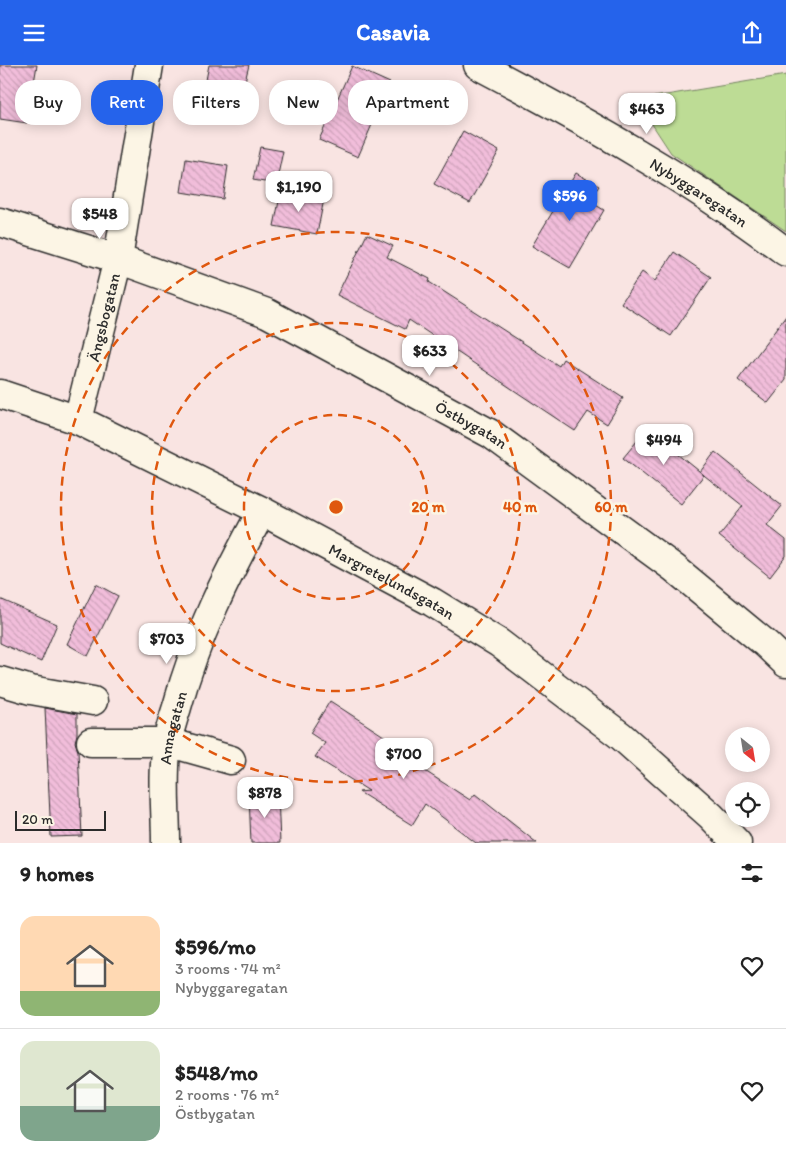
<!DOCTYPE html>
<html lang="en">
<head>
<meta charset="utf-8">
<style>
  body { margin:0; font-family:Itim,sans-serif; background:#f6f6f6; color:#222; height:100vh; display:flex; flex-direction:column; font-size:19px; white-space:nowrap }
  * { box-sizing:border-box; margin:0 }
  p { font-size:16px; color:#767676 }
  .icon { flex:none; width:28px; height:28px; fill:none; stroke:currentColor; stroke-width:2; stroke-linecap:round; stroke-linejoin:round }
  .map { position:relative; height:778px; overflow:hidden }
  .drawer { display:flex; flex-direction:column; background:#fff; flex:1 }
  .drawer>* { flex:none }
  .top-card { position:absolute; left:15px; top:15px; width:500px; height:45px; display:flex; gap:10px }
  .needle { width:32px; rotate:150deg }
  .buttons { position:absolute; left:725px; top:662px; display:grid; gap:10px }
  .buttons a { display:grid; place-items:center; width:45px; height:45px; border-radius:50%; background:#fff; box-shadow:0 2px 12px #0003; font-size:25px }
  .scale { position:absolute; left:15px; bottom:12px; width:91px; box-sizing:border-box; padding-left:5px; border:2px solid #2b2b2b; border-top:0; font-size:14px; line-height:18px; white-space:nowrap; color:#2b2b2b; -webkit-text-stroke:4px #fcf5e5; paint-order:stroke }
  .price { position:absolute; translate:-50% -42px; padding:0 11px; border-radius:10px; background:#fff; color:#222; font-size:16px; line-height:32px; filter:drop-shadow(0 1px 2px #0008) }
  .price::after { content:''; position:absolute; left:50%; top:30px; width:15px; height:11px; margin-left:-8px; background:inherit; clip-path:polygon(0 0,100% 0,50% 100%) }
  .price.active { background:#2563eb; color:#fff }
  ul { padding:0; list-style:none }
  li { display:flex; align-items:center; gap:15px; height:125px; padding:0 20px }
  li+li { border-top:1px solid #e0e0e0 }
  li span { display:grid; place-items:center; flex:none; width:140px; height:100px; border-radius:15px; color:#555 }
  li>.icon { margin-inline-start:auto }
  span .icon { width:60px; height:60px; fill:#fffc; stroke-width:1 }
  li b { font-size:21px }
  h2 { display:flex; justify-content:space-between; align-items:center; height:60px; padding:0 20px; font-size:21px }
  .pill { padding:0 18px; border-radius:20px; background:#fff; box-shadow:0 2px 12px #0003; font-size:18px; line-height:45px }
  .pill.active { background:#2563eb; color:#fff }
  header { display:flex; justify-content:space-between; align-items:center; height:65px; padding:0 20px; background:#2563eb; color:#fff; font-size:22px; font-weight:700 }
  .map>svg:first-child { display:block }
  .park { fill:#bddc95; stroke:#748460 }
  .building { fill:url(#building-back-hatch); stroke:#2b2b2b }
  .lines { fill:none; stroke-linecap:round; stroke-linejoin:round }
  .minor-casing { stroke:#2b2b2b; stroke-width:31 }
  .minor { stroke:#fcf5e5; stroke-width:28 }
  .ring { fill:none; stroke:#df570e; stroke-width:2.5; stroke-dasharray:9 6 }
  .labels { text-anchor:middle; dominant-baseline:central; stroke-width:5; stroke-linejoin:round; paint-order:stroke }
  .street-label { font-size:16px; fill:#2b2b2b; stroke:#fcf5e5 }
  .centre { fill:#df570e; stroke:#fcf5e5; stroke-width:2.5 }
  .ring-label { font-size:15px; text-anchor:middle; font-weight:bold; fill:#df570e; stroke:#fcf5e5; stroke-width:5; stroke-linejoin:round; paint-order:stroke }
</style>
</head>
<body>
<header><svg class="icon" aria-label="menu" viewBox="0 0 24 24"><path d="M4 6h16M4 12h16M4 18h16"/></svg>Casavia<svg class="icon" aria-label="share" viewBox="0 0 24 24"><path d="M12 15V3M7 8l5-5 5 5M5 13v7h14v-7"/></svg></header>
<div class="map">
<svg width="786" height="778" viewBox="0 0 786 778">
  <defs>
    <pattern id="building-back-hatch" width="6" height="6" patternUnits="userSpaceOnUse" patternTransform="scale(1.25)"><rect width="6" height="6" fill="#f1bdda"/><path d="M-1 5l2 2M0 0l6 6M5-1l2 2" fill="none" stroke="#cfa3bb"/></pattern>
  </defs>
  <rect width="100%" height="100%" fill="#f9e4e2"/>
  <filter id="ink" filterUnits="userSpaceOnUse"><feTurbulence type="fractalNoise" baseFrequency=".02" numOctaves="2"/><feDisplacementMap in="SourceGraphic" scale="10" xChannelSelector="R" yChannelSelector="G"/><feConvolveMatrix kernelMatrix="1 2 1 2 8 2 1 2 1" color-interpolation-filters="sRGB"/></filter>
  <g filter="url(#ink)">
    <path class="park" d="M 786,10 L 786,166 L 671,88 L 652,59 L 654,32 Z"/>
    <path class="building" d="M 0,0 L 37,0 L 27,58 L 0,54 Z
      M 209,0 L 249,0 L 244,20 L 252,22 L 245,54 L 200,45 Z
      M 352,1 L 390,18 L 358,92 L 319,75 Z
      M 463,66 L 499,86 L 470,138 L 434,119 Z
      M 260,82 L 283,86 L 276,119 L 253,115 Z
      M 186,94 L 228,101 L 223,134 L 181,127 Z
      M 576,108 L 599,121 L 589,136 L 604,145 L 570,203 L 532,181 Z
      M 281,126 L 324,134 L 317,169 L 274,161 Z
      M 367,169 L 393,181 L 387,192 L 430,214 L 429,217 L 559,301 L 563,294 L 623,333 L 607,359 L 588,347 L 575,366 L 409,255 L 405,264 L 337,230 Z
      M 674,187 L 711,212 L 671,271 L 621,238 L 642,207 L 655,216 Z
      M 786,251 L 786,315 L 768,338 L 738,315 Z
      M 647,364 L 704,410 L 681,439 L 623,393 Z
      M 715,387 L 782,441 L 767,460 L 786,475 L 786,491 L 770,512 L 719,471 L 743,441 L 700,407 Z
      M 96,519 L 118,531 L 88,591 L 67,579 Z
      M 0,534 L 57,559 L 41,597 L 0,578 Z
      M 330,636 L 387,673 L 383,679 L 470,735 L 475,729 L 537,778 L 476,778 L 425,739 L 412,760 L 359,727 L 369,726 L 315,692 L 325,678 L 310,668 Z
      M 45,643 L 77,649 L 77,669 L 75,677 L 78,686 L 82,771 L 51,772 Z
      M 278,730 L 280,778 L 251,778 L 249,731 Z"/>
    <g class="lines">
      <g class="minor-casing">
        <g id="minor">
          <path id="s1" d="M 478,0 C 584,56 690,114 786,187"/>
          <path id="s2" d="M 0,157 L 118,194 L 267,248 L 491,369 L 674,503 L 766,579 L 786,598"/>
          <path id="s3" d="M 0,329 L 78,355 L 262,446 L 432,537 L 499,578 L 621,671 L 711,751 L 737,778"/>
          <path id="s4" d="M 78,355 L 118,194 L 149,0"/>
          <path d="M 0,616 L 31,625 L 93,636"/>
          <path d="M 91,677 L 167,677 L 231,695"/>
          <path id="s5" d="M 166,778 C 166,745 162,711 167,679 C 169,666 173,654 177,642 C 196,571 227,510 262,446"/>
        </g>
      </g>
      <use href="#minor" class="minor"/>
    </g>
  </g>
  <g class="ring">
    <circle cx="336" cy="442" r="92"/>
    <circle cx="336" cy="442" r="184"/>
    <circle cx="336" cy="442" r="275"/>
  </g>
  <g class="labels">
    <g class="street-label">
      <text stroke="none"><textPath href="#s1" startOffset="255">Nybyggaregatan</textPath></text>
      <text stroke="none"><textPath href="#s4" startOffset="106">Ängsbogatan</textPath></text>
      <text stroke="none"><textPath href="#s2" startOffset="515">Östbygatan</textPath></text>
      <text stroke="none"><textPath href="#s3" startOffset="435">Margretelundsgatan</textPath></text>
      <text stroke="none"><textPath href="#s5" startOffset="116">Annagatan</textPath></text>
    </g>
  </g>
  <circle cx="336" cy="442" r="8" class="centre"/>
  <g class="ring-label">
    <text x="428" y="447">20 m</text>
    <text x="520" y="447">40 m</text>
    <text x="611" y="447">60 m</text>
  </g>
</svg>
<div class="buttons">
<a><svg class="needle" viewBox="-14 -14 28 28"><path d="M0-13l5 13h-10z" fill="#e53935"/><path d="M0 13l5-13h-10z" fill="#767676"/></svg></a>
<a><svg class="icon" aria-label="locate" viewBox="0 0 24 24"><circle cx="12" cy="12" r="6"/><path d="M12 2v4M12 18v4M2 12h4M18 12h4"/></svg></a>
</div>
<div class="scale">20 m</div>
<b class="price" style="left:647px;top:70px">$463</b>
<b class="price" style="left:299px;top:148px">$1,190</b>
<b class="price active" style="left:570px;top:157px">$596</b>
<b class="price" style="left:100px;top:175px">$548</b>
<b class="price" style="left:430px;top:312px">$633</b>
<b class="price" style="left:664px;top:401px">$494</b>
<b class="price" style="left:167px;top:600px">$703</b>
<b class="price" style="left:404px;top:715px">$700</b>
<b class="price" style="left:265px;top:754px">$878</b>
<div class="top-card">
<a class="pill">Buy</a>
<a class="pill active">Rent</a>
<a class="pill">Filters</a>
<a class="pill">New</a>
<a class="pill">Apartment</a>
</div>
</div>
<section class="drawer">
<h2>9 homes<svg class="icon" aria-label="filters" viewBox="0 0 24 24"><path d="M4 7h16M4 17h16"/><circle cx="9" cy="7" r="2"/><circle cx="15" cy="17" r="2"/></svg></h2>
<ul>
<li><span style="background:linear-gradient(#ffd9b3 75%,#8fb573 0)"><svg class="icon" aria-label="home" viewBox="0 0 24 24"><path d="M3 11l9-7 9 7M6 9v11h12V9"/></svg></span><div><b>$596/mo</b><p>3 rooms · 74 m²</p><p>Nybyggaregatan</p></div><svg class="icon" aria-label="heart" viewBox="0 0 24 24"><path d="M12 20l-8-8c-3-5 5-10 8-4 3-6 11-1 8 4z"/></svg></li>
<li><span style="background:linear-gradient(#dfe7d0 65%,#7fa58c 0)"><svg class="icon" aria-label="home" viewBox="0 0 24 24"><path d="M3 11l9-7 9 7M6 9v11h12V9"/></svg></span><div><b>$548/mo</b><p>2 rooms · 76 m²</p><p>Östbygatan</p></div><svg class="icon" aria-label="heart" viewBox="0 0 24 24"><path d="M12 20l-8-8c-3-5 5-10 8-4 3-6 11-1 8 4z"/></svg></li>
</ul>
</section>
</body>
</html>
